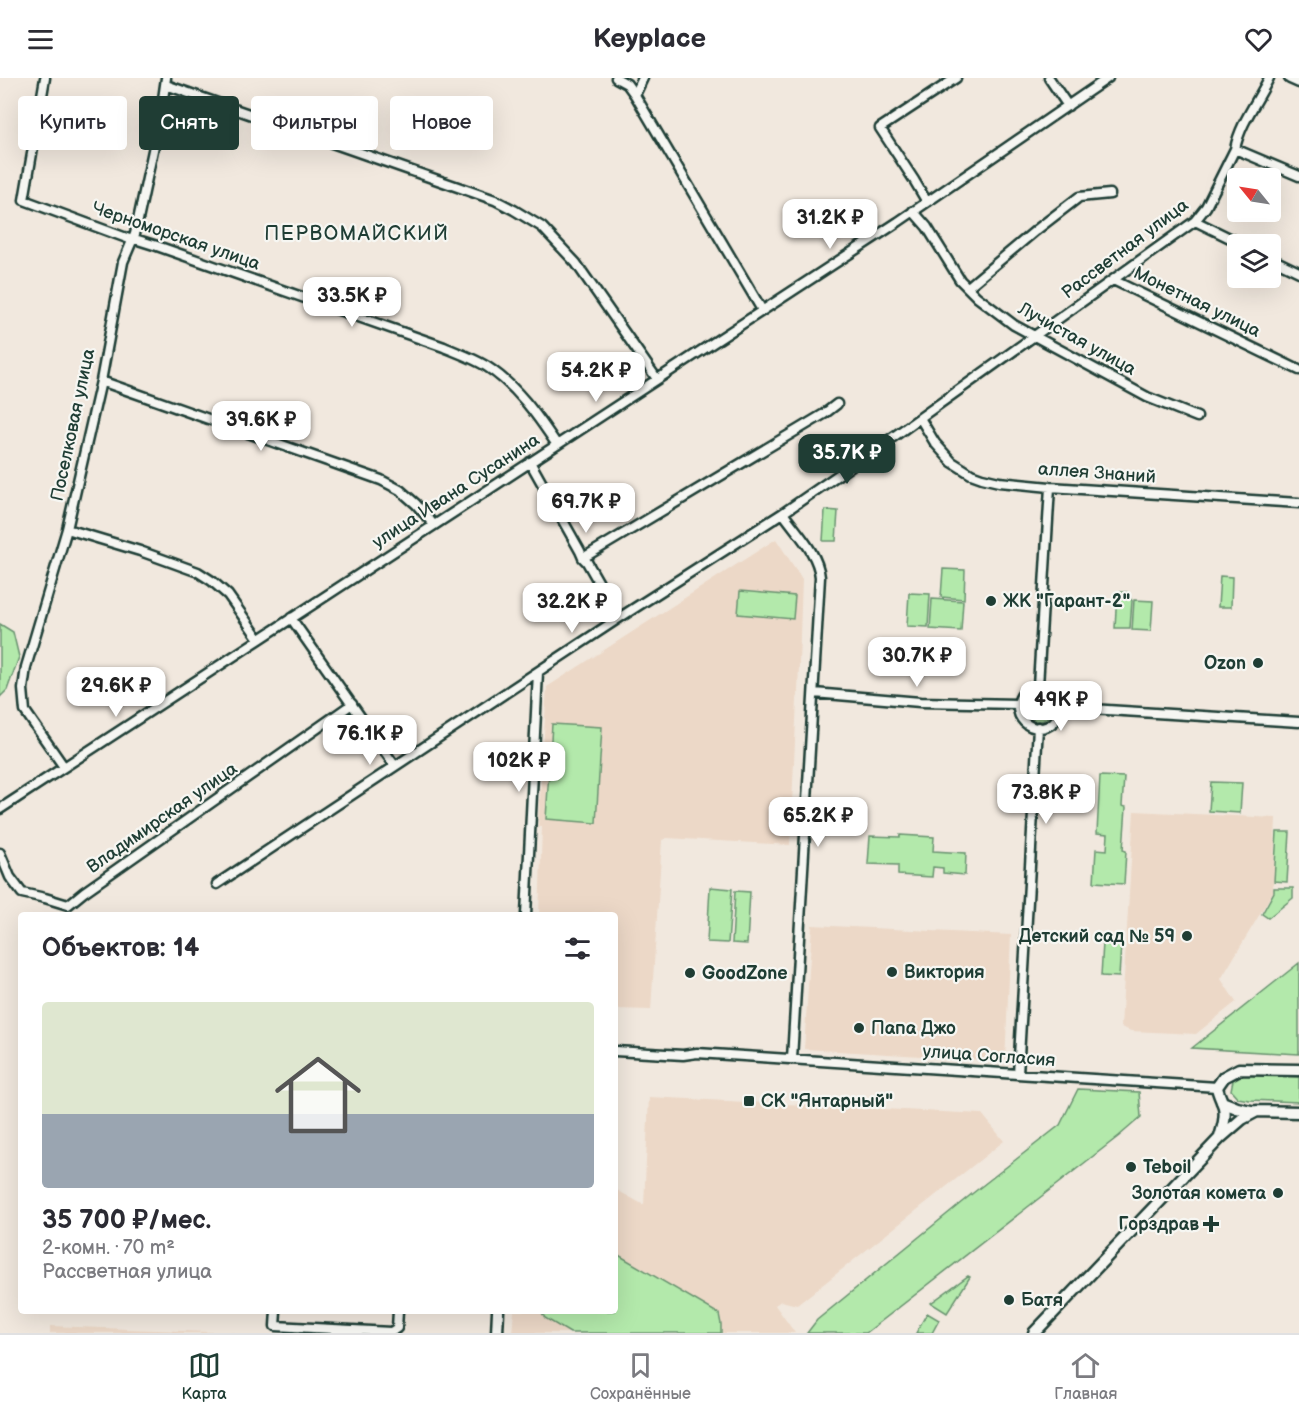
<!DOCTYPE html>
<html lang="ru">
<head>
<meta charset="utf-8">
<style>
  body { margin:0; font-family:"Balsamiq Sans",sans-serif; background:#f7f7f7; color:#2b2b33; height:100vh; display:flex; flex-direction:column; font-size:22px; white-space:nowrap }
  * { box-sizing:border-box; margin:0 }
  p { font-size:20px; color:#7c7c81 }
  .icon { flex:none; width:33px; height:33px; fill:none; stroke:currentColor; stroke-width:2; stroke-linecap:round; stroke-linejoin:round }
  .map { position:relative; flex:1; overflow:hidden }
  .panel { position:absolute; left:18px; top:834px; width:600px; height:402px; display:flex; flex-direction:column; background:#fff; border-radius:6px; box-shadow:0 6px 24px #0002 }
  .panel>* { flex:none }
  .hud { position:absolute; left:18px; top:18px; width:600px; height:54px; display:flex; gap:12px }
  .needle { width:39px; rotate:300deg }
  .tools { position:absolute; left:1227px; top:90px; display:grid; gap:12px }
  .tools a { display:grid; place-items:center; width:54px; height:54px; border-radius:6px; background:#fff; box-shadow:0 6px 24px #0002; font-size:30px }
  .price { position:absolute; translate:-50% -51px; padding:0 14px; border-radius:12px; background:#fff; color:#222; font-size:20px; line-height:39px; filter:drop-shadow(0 2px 3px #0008) }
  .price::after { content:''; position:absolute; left:50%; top:36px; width:18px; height:14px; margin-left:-9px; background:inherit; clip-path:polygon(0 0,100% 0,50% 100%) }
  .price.selected { background:#1f3d34; color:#fff }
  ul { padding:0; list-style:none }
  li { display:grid; align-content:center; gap:12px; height:318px; padding:0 24px }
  li span { display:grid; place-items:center; height:186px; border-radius:6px; color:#555 }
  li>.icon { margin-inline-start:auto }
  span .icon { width:108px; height:108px; fill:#fffc; stroke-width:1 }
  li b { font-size:26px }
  h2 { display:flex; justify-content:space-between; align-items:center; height:72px; padding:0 24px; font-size:26px }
  .pill { padding:0 21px; border-radius:6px; background:#fff; box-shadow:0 6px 24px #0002; font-size:21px; line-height:54px }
  .pill.selected { background:#1f3d34; color:#fff }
  header { display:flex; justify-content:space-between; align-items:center; height:78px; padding:0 24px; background:#fff; font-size:27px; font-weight:600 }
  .tabs { display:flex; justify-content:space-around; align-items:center; height:84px; border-top:2px solid #e1e1e2; background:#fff; font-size:16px; color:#7c7c81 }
  .tabs a { display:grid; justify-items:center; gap:3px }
  .tabs .selected { color:#1f3d34 }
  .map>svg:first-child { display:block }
  .built { fill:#ecd8c7 }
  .green { fill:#b3e9ab; stroke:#699370; stroke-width:1.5 }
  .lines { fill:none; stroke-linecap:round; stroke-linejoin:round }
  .minor-casing { stroke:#1f3d34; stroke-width:13 }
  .major-casing { stroke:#1f3d34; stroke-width:15 }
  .minor { stroke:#f6f6f2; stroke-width:8 }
  .major { stroke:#f6f6f2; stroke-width:10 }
  .poi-dot { fill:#1f3d34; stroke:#f6f6f2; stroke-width:2 }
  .labels { text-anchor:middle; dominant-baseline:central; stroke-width:4.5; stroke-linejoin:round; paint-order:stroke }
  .street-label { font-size:18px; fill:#1f3d34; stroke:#f6f6f2 }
  .poi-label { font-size:18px; font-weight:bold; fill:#1f3d34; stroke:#f6f6f2; text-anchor:start }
  .neighbourhood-label { font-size:20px; letter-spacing:1.5px; fill:#1f3d34; stroke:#f6f6f2 }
</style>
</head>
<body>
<header><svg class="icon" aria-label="menu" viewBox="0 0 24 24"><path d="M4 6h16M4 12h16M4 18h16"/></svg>Keyplace<svg class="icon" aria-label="heart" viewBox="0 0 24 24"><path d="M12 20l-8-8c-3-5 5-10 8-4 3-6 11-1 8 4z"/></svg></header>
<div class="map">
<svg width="1299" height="1255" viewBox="0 0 1299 1255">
  <rect width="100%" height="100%" fill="#f1e8de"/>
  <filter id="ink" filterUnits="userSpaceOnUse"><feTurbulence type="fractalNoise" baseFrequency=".0167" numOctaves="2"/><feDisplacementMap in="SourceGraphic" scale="12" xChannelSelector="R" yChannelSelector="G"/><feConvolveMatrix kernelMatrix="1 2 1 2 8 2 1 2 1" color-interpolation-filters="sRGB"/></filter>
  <g filter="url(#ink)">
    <path class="built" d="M 776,461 L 802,501 L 798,614 L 797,622 L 790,767 L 667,760 L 662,762 L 651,932 L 615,931 L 615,837 L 539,837 L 542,749 L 538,749 L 547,609 Z
      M 1134,733 L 1276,740 L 1273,814 L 1221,901 L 1236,924 L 1196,956 L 1131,953 L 1121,949 Z
      M 812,847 L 1011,857 L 1005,983 L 804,971 Z
      M 649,1019 L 982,1036 L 1004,1063 L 797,1227 L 781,1223 L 775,1227 L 795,1255 L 512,1255 L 514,1233 L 615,1233 L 615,1111 L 644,1127 Z
      M 50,1248 L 235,1255 L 50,1255 Z"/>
    <path class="green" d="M 825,432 L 838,433 L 836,463 L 823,463 Z
      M 943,491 L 965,492 L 964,521 L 941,519 Z
      M 1220,498 L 1232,499 L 1231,529 L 1218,529 Z
      M 740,513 L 795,518 L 793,541 L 738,536 Z
      M 1117,514 L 1127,514 L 1132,523 L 1130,550 L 1115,550 Z
      M 909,515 L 930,516 L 928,549 L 907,548 Z
      M 932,521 L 963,523 L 961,553 L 930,551 Z
      M 1134,522 L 1153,523 L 1151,553 L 1132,552 Z
      M 0,546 L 13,554 L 19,579 L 7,612 L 0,619 Z
      M1025 629a14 14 0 1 1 28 0a14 14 0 1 1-28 0Z
      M 552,646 L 602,649 L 596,745 L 546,741 Z
      M 1100,698 L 1124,699 L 1122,728 L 1126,729 L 1123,772 L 1126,773 L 1124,806 L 1094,804 L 1096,771 L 1107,772 L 1108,756 L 1097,755 Z
      M 1211,704 L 1242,705 L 1240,735 L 1209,733 Z
      M 1277,754 L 1290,754 L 1287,804 L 1274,803 Z
      M 900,757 L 934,759 L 933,773 L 966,775 L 965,797 L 943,795 L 943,790 L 933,789 L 932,799 L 898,797 L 898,787 L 868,786 L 870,758 L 900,759 Z
      M 710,809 L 732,811 L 728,865 L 707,864 Z
      M 1274,810 L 1293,810 L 1293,820 L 1268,840 L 1262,836 L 1274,814 Z
      M 735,813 L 750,814 L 747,866 L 732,865 Z
      M 1103,865 L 1121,866 L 1119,899 L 1101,898 Z
      M 1299,885 L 1299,976 L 1192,970 Z
      M 1244,996 L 1299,999 L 1299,1024 L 1249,1022 L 1238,1020 L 1231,1012 L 1233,1002 Z
      M 1078,1011 L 1139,1014 L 1141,1039 L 1119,1058 L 866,1255 L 807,1255 L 817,1242 L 973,1115 L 1060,1047 Z
      M 615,1175 L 719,1236 L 721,1246 L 721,1255 L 570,1255 L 545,1240 L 541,1233 L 615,1233 Z
      M 968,1198 L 970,1199 L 947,1235 L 931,1225 Z
      M 927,1235 L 939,1242 L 932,1255 L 916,1255 Z"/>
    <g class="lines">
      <g class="minor-casing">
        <path id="minor" d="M 45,0 L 24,122 L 132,162 L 138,162 L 157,168 L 444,269 C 458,275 473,280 486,288 C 516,307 537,337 557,367
          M 616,0 L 627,6 L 635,17 L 762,232
          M 1049,0 L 1068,28
          M 166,7 L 495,122 L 514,132 L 542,149 L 576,185 L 657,301
          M 635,17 L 643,0
          M 1235,71 L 1299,98
          M 927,124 L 914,102 L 880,50 L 956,0
          M 913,133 L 927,149 L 960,202 L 977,219 L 1014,247 L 1147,319 L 1197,339
          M 1195,143 L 1242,166
          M 1270,180 L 1299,194
          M 1113,202 L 1299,292
          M 968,209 L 1035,153 L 1079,119 L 1110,116
          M 101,303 L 381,402 L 400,412 L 416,426 L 434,447
          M 920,340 L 935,365 L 952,384 L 971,396 L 982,400 L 999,404 L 1050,409 L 1299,425
          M 530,384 L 580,473 L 583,480 L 587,484 L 619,540
          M 783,435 C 797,455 818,475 820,499 L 792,981
          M 67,451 L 140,473 L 198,494 L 212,503 L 228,517 L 259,561
          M 583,480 L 824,336 L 837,326
          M 291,540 L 395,688
          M 1038,608 L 1050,409
          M1018 629a21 21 0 1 1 42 0a21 21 0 1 1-42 0Z
          M 814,615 L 920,624 L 1018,626
          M 1059,629 L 1299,644
          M 64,689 L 25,633 L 23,611 L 26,589 L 67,451 L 101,303 L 123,184 L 135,156 L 161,35 L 166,0
          M 0,731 L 898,144 L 1108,0
          M 0,775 L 10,799 L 22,815 L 45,820 L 68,827 L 84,814 L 352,626
          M 217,806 L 619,540 L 783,435 L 896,357 L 1195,143 L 1206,129 L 1235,71 C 1240,45 1258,23 1269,0
          M 526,837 L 538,594
          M 615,973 L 683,977 L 697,975 L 1217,1009
          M 1018,996 L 1038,649
          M 276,1233 L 275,1248 L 391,1254 L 397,1250 L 398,1233"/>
      </g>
      <g class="major-casing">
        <path id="major" d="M 1290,0 L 1299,4
          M 1222,1024 L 1237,1030 L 1251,1033 L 1299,1034
          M 1220,1059 C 1223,1049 1226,1039 1224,1029 C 1222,1022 1218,1016 1217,1009 L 1224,999 L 1239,991 L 1299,992
          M 497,1255 L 498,1233
          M 1034,1255 L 1220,1060 L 1242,1041 L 1257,1033"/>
      </g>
      <use href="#minor" class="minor"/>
      <use href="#major" class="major"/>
    </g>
  </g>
  <g class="poi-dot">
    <circle cx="991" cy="523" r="6"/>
    <circle cx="1258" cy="585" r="6"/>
    <circle cx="1187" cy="858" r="6"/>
    <circle cx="892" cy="894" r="6"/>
    <circle cx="690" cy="895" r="6"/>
    <circle cx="859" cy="950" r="6"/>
    <rect x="743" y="1017" width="12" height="12" rx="3"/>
    <circle cx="1131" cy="1089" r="6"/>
    <circle cx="1278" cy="1115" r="6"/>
    <path d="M1208 1137h6v6h6v6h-6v6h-6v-6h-6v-6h6z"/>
    <circle cx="1009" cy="1222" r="6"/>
  </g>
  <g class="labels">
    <g class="street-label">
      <text transform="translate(176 158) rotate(19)">Черноморская улица</text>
      <text transform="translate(1125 171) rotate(-37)">Рассветная улица</text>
      <text transform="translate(1197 224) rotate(26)">Монетная улица</text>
      <text transform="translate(1077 261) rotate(29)">Лучистая улица</text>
      <text transform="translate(73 347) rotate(-78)">Поселковая улица</text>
      <text transform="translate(1097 395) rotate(4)">аллея Знаний</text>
      <text transform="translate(456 413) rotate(-33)">улица Ивана Сусанина</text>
      <text transform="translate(162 740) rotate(-35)">Владимирская улица</text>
      <text transform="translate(989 978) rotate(4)">улица Согласия</text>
    </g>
    <g class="poi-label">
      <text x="1003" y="523">ЖК "Гарант-2"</text>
      <text x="1246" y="585" text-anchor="end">Ozon</text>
      <text x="1175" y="858" text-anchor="end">Детский сад № 59</text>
      <text x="904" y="894">Виктория</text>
      <text x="702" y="895">GoodZone</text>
      <text x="871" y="950">Папа Джо</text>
      <text x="761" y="1023">СК "Янтарный"</text>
      <text x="1143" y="1089">Teboil</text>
      <text x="1266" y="1115" text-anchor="end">Золотая комета</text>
      <text x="1199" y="1146" text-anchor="end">Горздрав</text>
      <text x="1021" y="1222">Батя</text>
    </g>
    <g class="neighbourhood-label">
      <text x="357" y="156">ПЕРВОМАЙСКИЙ</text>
    </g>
  </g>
</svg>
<div class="tools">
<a><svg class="needle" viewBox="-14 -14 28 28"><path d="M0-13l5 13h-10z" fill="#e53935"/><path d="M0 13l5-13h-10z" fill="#7c7c81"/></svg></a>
<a><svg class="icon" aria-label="layers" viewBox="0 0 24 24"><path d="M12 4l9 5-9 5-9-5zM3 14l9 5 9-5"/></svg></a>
</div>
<b class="price" style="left:830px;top:172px">31.2K ₽</b>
<b class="price" style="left:352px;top:250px">33.5K ₽</b>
<b class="price" style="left:596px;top:325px">54.2K ₽</b>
<b class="price" style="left:261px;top:374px">39.6K ₽</b>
<b class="price selected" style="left:847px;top:407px">35.7K ₽</b>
<b class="price" style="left:586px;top:456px">69.7K ₽</b>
<b class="price" style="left:572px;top:556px">32.2K ₽</b>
<b class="price" style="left:917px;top:610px">30.7K ₽</b>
<b class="price" style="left:116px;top:640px">29.6K ₽</b>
<b class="price" style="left:1061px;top:654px">49K ₽</b>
<b class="price" style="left:370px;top:688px">76.1K ₽</b>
<b class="price" style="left:519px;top:715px">102K ₽</b>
<b class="price" style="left:1046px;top:747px">73.8K ₽</b>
<b class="price" style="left:818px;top:770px">65.2K ₽</b>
<div class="hud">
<a class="pill">Купить</a>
<a class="pill selected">Снять</a>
<a class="pill">Фильтры</a>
<a class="pill">Новое</a>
</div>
<section class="panel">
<h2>Объектов: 14<svg class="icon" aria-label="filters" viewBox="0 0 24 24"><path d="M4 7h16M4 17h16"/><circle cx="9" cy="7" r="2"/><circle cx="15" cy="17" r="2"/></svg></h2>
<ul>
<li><span style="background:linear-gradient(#dfe7d0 60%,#9aa5b1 0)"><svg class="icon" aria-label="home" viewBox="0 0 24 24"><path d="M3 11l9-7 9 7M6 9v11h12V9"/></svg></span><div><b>35 700 ₽/мес.</b><p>2-комн. · 70 m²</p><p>Рассветная улица</p></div></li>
</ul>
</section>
</div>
<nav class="tabs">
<a class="selected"><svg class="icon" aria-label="map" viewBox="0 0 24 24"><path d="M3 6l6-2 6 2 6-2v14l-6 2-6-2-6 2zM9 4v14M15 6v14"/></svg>Карта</a>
<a><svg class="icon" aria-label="saved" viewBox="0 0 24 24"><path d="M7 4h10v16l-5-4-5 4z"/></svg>Сохранённые</a>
<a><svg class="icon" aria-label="home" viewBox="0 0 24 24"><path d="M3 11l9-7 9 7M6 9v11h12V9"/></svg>Главная</a>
</nav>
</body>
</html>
